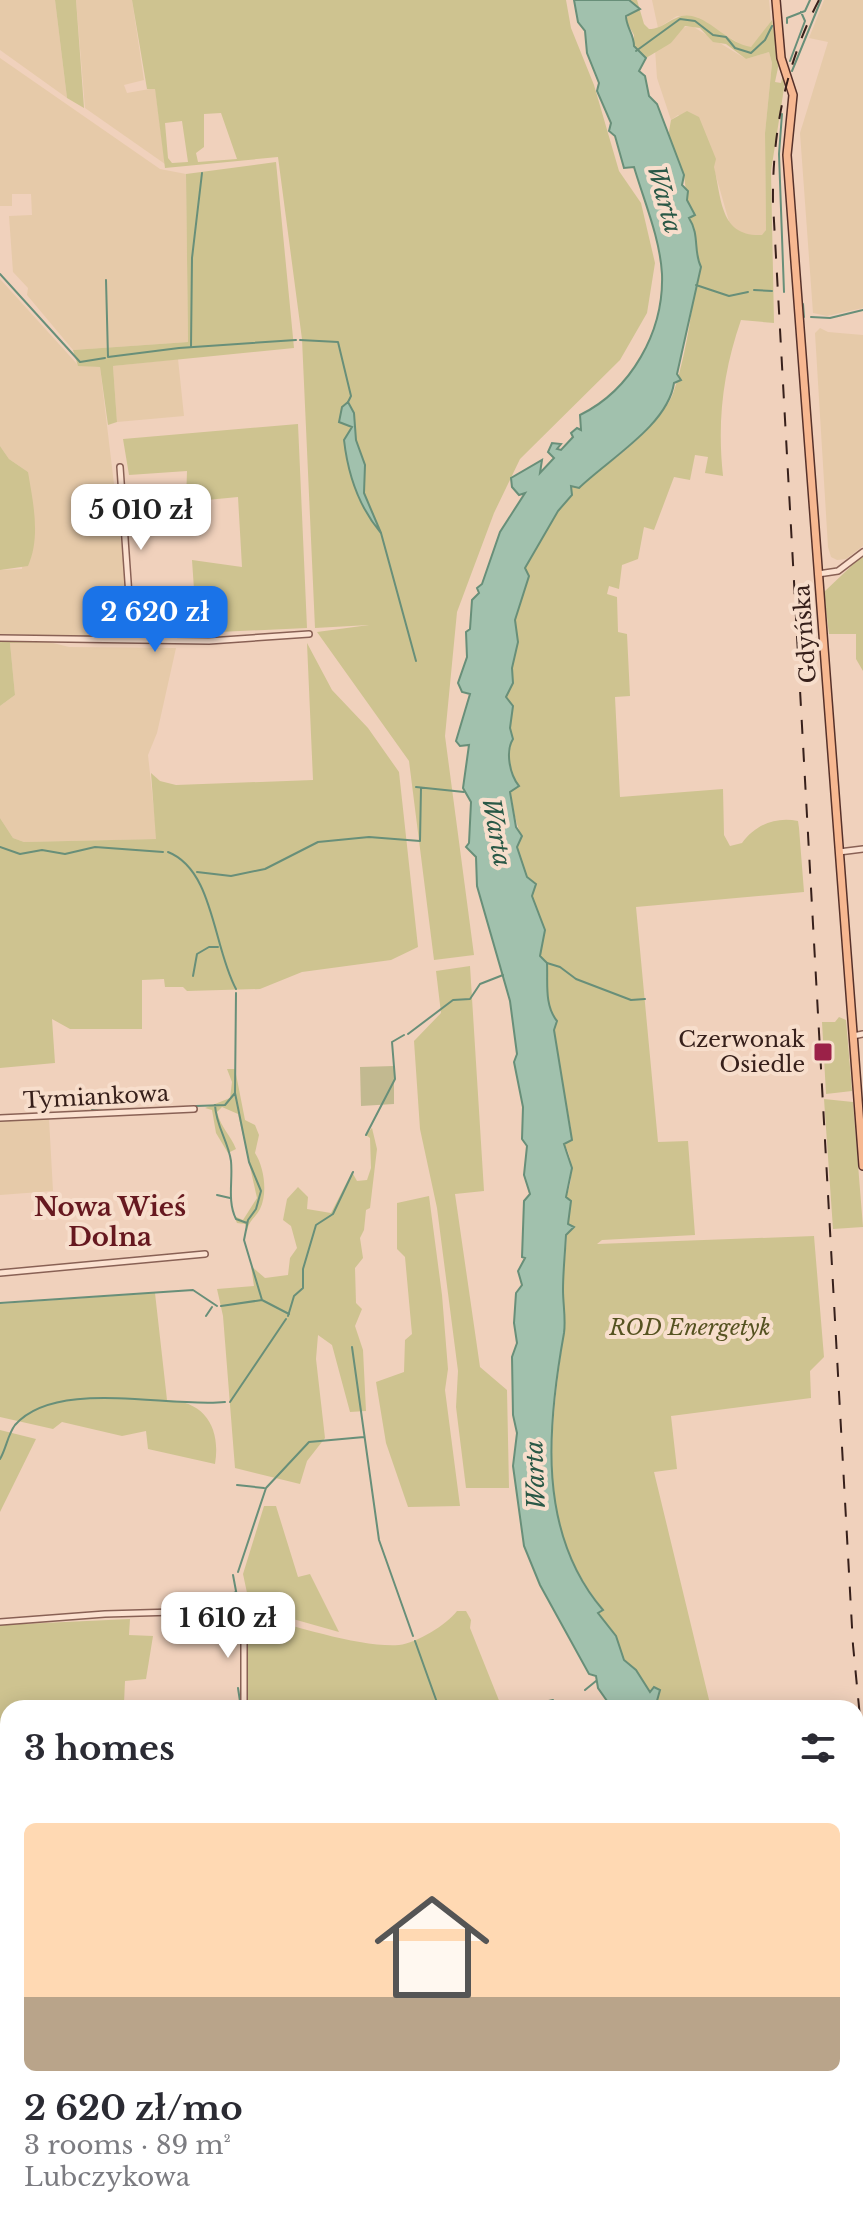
<!DOCTYPE html>
<html lang="en">
<head>
<meta charset="utf-8">
<style>
  body { margin:0; font-family:"Libre Baskerville",serif; background:#f2f2f3; color:#2b2b33; height:100vh; display:flex; flex-direction:column; font-size:30px; white-space:nowrap }
  * { box-sizing:border-box; margin:0 }
  p { font-size:26px; color:#7c7c81 }
  .icon { flex:none; width:44px; height:44px; fill:none; stroke:currentColor; stroke-width:2; stroke-linecap:round; stroke-linejoin:round }
  .map { position:relative; flex:1; overflow:hidden }
  .sheet { position:absolute; left:0px; top:1700px; width:864px; height:538px; display:flex; flex-direction:column; background:#fff; border-radius:24px 24px 0 0; box-shadow:0 4px 20px #0003 }
  .sheet>* { flex:none }
  .price { position:absolute; translate:-50% -68px; padding:0 18px; border-radius:16px; background:#fff; color:#222; font-size:26px; line-height:52px; filter:drop-shadow(0 2px 4px #0008) }
  .price::after { content:''; position:absolute; left:50%; top:48px; width:24px; height:18px; margin-left:-12px; background:inherit; clip-path:polygon(0 0,100% 0,50% 100%) }
  .price.active { background:#1a73e8; color:#fff }
  ul { padding:0; list-style:none }
  li { display:grid; align-content:center; gap:16px; height:424px; padding:0 24px }
  li+li { border-top:2px solid #e1e1e2 }
  li span { display:grid; place-items:center; height:248px; border-radius:12px; color:#555 }
  li>.icon { margin-inline-start:auto }
  span .icon { width:144px; height:144px; fill:#fffc; stroke-width:1 }
  li b { font-size:34px }
  h2 { display:flex; justify-content:space-between; align-items:center; height:96px; padding:0 24px; font-size:34px }
  .map>svg:first-child { display:block }
  .farmland { fill:#e6caa9 }
  .green { fill:#cec390; fill-rule:evenodd }
  .cemetery { fill:#c2b990 }
  .water { fill:#a1c1ad; stroke:#688f79; stroke-width:2 }
  .lines { fill:none; stroke-linecap:round; stroke-linejoin:round }
  .stream { stroke:#688f79; stroke-width:2 }
  .minor-casing { stroke:#896155; stroke-width:8 }
  .major-casing { stroke:#56312a; stroke-width:10 }
  .minor { stroke:#fbe1d0; stroke-width:5 }
  .major { stroke:#f7b891; stroke-width:7 }
  .rail { stroke:#37201b; stroke-width:2; stroke-dasharray:14 14; stroke-linecap:butt }
  .poi-dot { fill:#9b2148; stroke:#f7decc; stroke-width:3 }
  .labels { text-anchor:middle; dominant-baseline:central; stroke-width:8; stroke-linejoin:round; paint-order:stroke }
  .street-label { font-size:22px; fill:#37201b; stroke:#f7decc }
  .poi-label { font-size:22px; fill:#37201b; stroke:#f7decc; text-anchor:end }
  .park-label { font-size:22px; font-style:italic; fill:#555220; stroke:#f7decc }
  .water-label { font-size:24px; font-style:italic; fill:#295846; stroke:#f7decc }
  .quarter-label { font-size:26px; font-weight:bold; fill:#66181f; stroke:#f7decc }
</style>
</head>
<body>
<div class="map">
<svg width="863" height="2237" viewBox="0 0 863 2237">
  <rect width="100%" height="100%" fill="#f0d1bc"/>
  <path class="farmland" d="M 0,0 L 55,0 L 67,98 L 0,50 Z
    M 76,0 L 132,0 L 144,80 L 124,85 L 127,93 L 155,88 L 165,164 L 85,108 Z
    M 652,0 L 769,0 L 771,21 L 756,42 L 751,47 L 746,47 L 691,16 L 677,16 L 658,28 Z
    M 824,0 L 863,0 L 863,308 L 827,316 L 813,313 L 800,133 L 828,42 L 809,38 Z
    M 692,26 L 746,59 L 769,52 L 772,63 L 765,133 L 766,230 L 763,235 L 744,236 L 730,225 L 702,127 L 678,115 L 671,120 L 657,78 L 655,49 L 671,43 L 680,28 Z
    M 0,58 L 160,169 L 186,174 L 188,342 L 73,350 L 27,295 L 28,288 L 13,272 L 9,216 L 32,215 L 31,194 L 12,194 L 12,206 L 0,206 Z
    M 0,279 L 78,365 L 100,367 L 125,576 L 130,630 L 125,638 L 0,634 L 0,570 L 22,569 L 28,472 L 9,459 L 0,446 Z
    M 820,328 L 828,332 L 863,335 L 863,546 L 846,559 L 837,560 L 831,557 L 828,547 L 815,333 Z
    M 178,359 L 184,416 L 117,422 L 113,366 Z
    M 49,642 L 69,647 L 176,648 L 157,733 L 148,755 L 157,839 L 24,842 L 13,838 L 0,818 L 0,706 L 15,695 L 10,643 Z
    M 49,1119 L 53,1191 L 0,1195 L 0,1121 Z
    M 8,2204 L 8,2230 L 288,2230 L 288,2237 L 0,2237 L 0,2215 Z"/>
  <path class="green" d="M 55,0 L 76,0 L 84,108 L 67,98 Z
    M 132,0 L 566,0 L 571,28 L 594,85 L 619,171 L 641,203 L 655,263 L 647,313 L 620,360 L 520,459 L 494,513 L 457,612 L 445,736 L 474,955 L 434,960 L 409,761 L 317,632 L 369,625 L 315,628 L 302,339 L 278,157 L 165,168 L 155,89 L 147,89 ZM 221,113 L 237,159 L 198,162 L 196,153 L 204,147 L 204,114 ZM 182,121 L 188,162 L 172,163 L 168,158 L 165,123 Z
    M 629,0 L 637,0 L 644,24 L 649,29 C 666,29 674,12 692,16 C 713,21 728,43 751,47 L 772,20 L 779,63 L 775,82 L 781,83 L 783,74 L 785,82 L 771,171 L 774,323 L 741,320 C 723,372 717,421 723,476 L 705,473 L 708,457 L 695,455 L 690,480 L 674,477 L 654,530 L 644,527 L 638,559 L 622,565 L 619,589 L 609,586 L 607,594 L 617,597 L 618,632 L 627,634 L 630,696 L 615,697 L 620,797 L 723,789 L 724,835 L 730,846 L 742,843 C 755,825 776,816 798,821 L 799,828 L 804,892 L 636,907 L 658,1142 L 688,1141 L 695,1235 L 602,1240 L 597,1244 L 814,1236 L 824,1357 L 810,1371 L 811,1398 L 671,1416 L 677,1469 L 654,1472 L 711,1708 L 653,1706 L 650,1693 L 624,1660 L 616,1636 L 598,1613 L 603,1609 C 534,1525 551,1431 564,1331 C 566,1315 562,1298 563,1282 C 565,1254 570,1225 566,1197 C 573,1181 574,1159 564,1144 L 571,1129 L 547,995 L 547,963 L 540,956 L 545,931 L 538,919 L 517,847 L 522,836 C 512,820 504,754 513,739 L 510,728 L 513,706 L 506,697 L 513,683 L 512,669 L 518,642 L 515,620 L 529,576 L 525,568 L 558,510 L 572,496 L 571,486 C 601,475 659,426 672,396 C 685,366 708,243 689,218 L 695,215 L 687,200 L 684,175 L 668,137 L 671,120 L 687,111 L 699,117 L 716,159 L 714,167 C 722,200 720,237 762,235 L 766,230 L 765,133 L 772,63 L 769,52 L 746,59 L 726,44 L 713,42 L 700,28 L 685,26 L 671,43 L 646,58 L 634,46 L 634,35 L 626,21 L 632,5 Z
    M 276,162 L 294,348 L 113,366 L 117,422 L 108,425 L 100,367 L 78,366 L 73,350 L 188,342 L 186,174 Z
    M 298,424 L 307,628 L 197,633 L 192,560 L 242,567 L 238,497 L 186,502 L 187,471 L 129,475 L 123,439 Z
    M 0,446 L 9,459 L 28,472 C 33,502 41,537 28,566 L 0,570 Z
    M 863,555 L 863,671 L 856,659 L 856,634 L 829,634 L 824,592 Z
    M 0,640 L 49,642 L 10,643 L 15,695 L 0,706 Z
    M 307,643 L 332,690 L 368,728 L 399,772 L 418,947 L 391,960 L 302,972 L 260,989 L 187,991 L 183,987 L 165,987 L 164,979 L 142,980 L 142,1029 L 70,1029 L 52,1019 L 55,1063 L 0,1068 L 0,818 L 13,838 L 24,842 L 156,839 L 151,773 L 160,781 L 176,785 L 313,780 Z
    M 470,966 L 484,1191 L 455,1194 L 480,1367 L 507,1390 L 509,1488 L 466,1488 L 456,1407 L 458,1371 L 437,1208 L 420,1129 L 414,1041 L 441,1013 L 436,971 Z
    M 839,1017 L 846,1020 L 852,1091 L 826,1094 L 822,1022 L 835,1022 Z
    M 227,1069 L 235,1069 L 245,1120 L 255,1125 L 259,1135 L 255,1153 C 264,1167 268,1193 260,1209 C 256,1217 249,1220 247,1231 L 245,1224 L 237,1223 L 234,1216 L 243,1220 L 257,1198 L 238,1114 L 222,1107 L 217,1112 C 221,1128 230,1134 236,1149 L 228,1153 L 216,1133 L 212,1110 L 205,1108 L 230,1098 L 232,1082 Z
    M 824,1099 L 853,1102 L 863,1227 L 833,1229 Z
    M 372,1128 L 377,1149 L 370,1208 L 366,1210 L 364,1230 L 360,1238 L 363,1258 L 355,1268 L 356,1303 L 362,1309 L 355,1326 L 363,1350 L 366,1411 L 350,1412 L 332,1345 L 318,1335 L 316,1359 L 325,1438 L 307,1461 L 300,1484 L 235,1468 L 223,1316 L 217,1289 L 254,1286 L 251,1266 L 265,1278 L 288,1275 L 290,1258 L 297,1248 L 291,1226 L 283,1220 L 287,1199 L 298,1187 L 308,1197 L 307,1209 L 331,1213 L 352,1172 L 357,1181 L 367,1180 L 371,1168 L 370,1138 L 366,1135 Z
    M 429,1196 L 442,1295 L 448,1369 L 445,1390 L 460,1506 L 408,1507 L 386,1443 L 376,1382 L 404,1372 L 405,1340 L 412,1334 L 405,1257 L 397,1249 L 397,1203 Z
    M 155,1293 L 167,1400 C 205,1401 221,1428 215,1464 L 148,1449 L 146,1431 L 122,1436 L 62,1422 L 53,1429 L 0,1417 L 0,1304 Z
    M 0,1430 L 36,1439 L 0,1512 Z
    M 264,1506 L 276,1506 L 298,1577 L 310,1574 L 339,1632 L 250,1607 L 243,1574 Z
    M 457,1611 L 466,1611 L 471,1620 L 470,1628 L 502,1708 L 248,1708 L 248,1613 C 287,1624 361,1648 399,1645 C 417,1643 446,1625 457,1611 Z
    M 130,1619 L 129,1635 L 153,1636 L 146,1679 L 125,1681 L 124,1703 L 145,1708 L 8,1708 L 8,1823 L 0,1823 L 0,1625 Z
    M 0,1993 L 8,1993 L 8,2204 L 0,2215 Z
    M 856,2076 L 863,2090 L 863,2237 L 731,2237 L 732,2230 L 856,2230 Z
    M 295,2230 L 692,2230 L 692,2237 L 295,2237 Z"/>
  <path class="cemetery" d="M 394,1066 L 394,1104 L 361,1106 L 360,1067 Z"/>
  <path class="water" d="M 574,0 L 629,0 L 640,9 L 626,16 C 626,27 634,34 634,46 L 646,58 L 639,71 L 645,76 L 649,96 L 657,104 L 684,175 L 682,185 L 688,191 L 687,200 L 695,215 L 689,218 C 700,235 693,251 701,267 L 677,374 L 681,380 L 674,383 C 668,425 609,459 579,488 L 571,486 L 572,495 L 558,511 L 525,568 L 529,576 L 515,620 L 518,642 L 512,668 L 513,683 L 506,697 L 513,706 L 510,728 L 513,739 C 505,752 510,775 519,786 L 510,792 L 516,827 L 522,836 L 517,847 L 527,877 L 536,884 L 532,896 L 545,930 L 540,956 L 547,963 C 548,982 544,1005 557,1021 L 554,1030 L 572,1140 L 564,1144 L 572,1168 L 566,1197 L 571,1201 L 568,1224 L 574,1227 L 566,1235 C 565,1254 563,1272 563,1290 C 563,1304 566,1319 564,1333 C 547,1427 537,1533 603,1610 L 598,1613 L 616,1636 L 624,1660 L 636,1670 L 650,1692 L 654,1687 L 660,1690 L 655,1708 L 612,1708 L 598,1688 L 596,1676 L 589,1674 L 540,1585 L 524,1546 L 513,1466 L 517,1433 L 513,1415 L 512,1357 L 517,1343 L 514,1323 L 516,1293 L 522,1285 L 518,1271 L 525,1258 L 522,1257 L 524,1201 L 530,1194 L 524,1175 L 527,1146 L 522,1139 L 523,1107 L 514,1062 L 517,1054 L 510,1001 L 477,886 L 476,857 L 466,847 L 469,843 L 471,802 L 463,788 L 469,745 L 460,746 L 456,741 L 470,694 L 462,692 L 458,683 L 467,657 L 466,632 L 470,629 L 472,600 L 479,593 L 477,588 L 482,584 L 500,532 L 525,493 L 519,495 L 512,487 L 511,478 L 542,460 L 540,473 L 554,458 L 548,452 L 552,443 L 561,444 L 557,449 L 561,450 L 573,437 L 571,433 L 577,428 L 581,430 L 580,415 C 631,390 664,332 662,274 C 660,238 644,201 634,167 L 624,168 L 615,136 L 609,131 L 611,123 L 597,91 L 599,83 L 587,53 L 585,31 L 578,22 Z
    M 348,402 L 354,413 L 356,440 L 365,465 L 364,493 L 381,533 C 358,506 348,475 344,440 L 352,427 L 339,422 L 342,407 Z"/>
  <g class="lines">
    <path class="stream" d="M 787,23 L 787,18 L 805,11 L 810,0
      M 636,51 L 680,19 L 695,21 L 713,35 L 726,37 L 735,48 L 751,53 L 765,40 L 772,26
      M 790,61 L 805,21 L 801,12
      M 792,71 L 821,0
      M 782,114 L 779,154 L 784,292
      M 0,274 L 80,362 L 105,358
      M 106,280 L 108,357 L 179,348 L 296,340
      M 696,285 L 729,296 L 748,292
      M 754,290 L 772,291
      M 803,304 L 804,317
      M 811,317 L 830,318 L 863,310
      M 300,340 L 338,342 L 351,396 L 348,402
      M 191,347 L 192,258 L 202,173
      M 381,533 L 416,661
      M 416,787 L 464,792
      M 0,847 L 20,854 L 42,850 L 65,854 L 95,847 L 163,852
      M 168,852 C 214,870 213,947 236,989
      M 197,872 L 231,876 L 265,869 L 318,842 L 369,837 L 420,841 L 421,788
      M 547,963 L 560,967 L 576,979 L 631,1000 L 645,999
      M 193,976 L 197,954 L 209,947 L 218,947
      M 236,993 L 235,1093 L 249,1162 L 261,1191 L 256,1209 L 248,1220 L 244,1240 L 262,1300 L 289,1314
      M 408,1034 L 453,1000 L 470,999 L 480,984 L 503,975
      M 215,1105 C 216,1126 228,1141 231,1161 C 233,1181 227,1201 236,1219 L 247,1223
      M 196,1106 L 225,1105 L 235,1093
      M 92,1110 L 103,1111
      M 366,1135 L 395,1079 L 392,1042 L 404,1035
      M 217,1195 L 230,1198
      M 0,1303 L 193,1290 L 217,1306
      M 221,1306 L 262,1300
      M 206,1316 L 212,1307
      M 288,1316 L 294,1296 L 303,1288 L 303,1269 L 316,1225 L 333,1214 L 353,1172
      M 352,1347 L 379,1540 L 413,1636
      M 230,1402 L 286,1319
      M 0,1459 C 6,1449 8,1434 15,1425 C 56,1378 166,1408 225,1402
      M 237,1485 L 264,1488
      M 238,1572 L 266,1488 L 309,1442 L 364,1437
      M 233,1575 L 239,1607
      M 202,1609 L 236,1592
      M 415,1641 L 439,1708
      M 238,1688 L 241,1708
      M 585,1690 L 596,1681
      M 544,1702 L 553,1700
      M 521,1706 L 529,1704
      M 512,1708 L 513,1707
      M 0,1788 L 8,1788
      M 0,1932 L 8,1933
      M 856,2134 L 863,2137
      M 0,2157 L 8,2157
      M 0,2206 L 8,2194
      M 288,2230 L 288,2237"/>
    <g class="minor-casing">
      <path id="minor" d="M 120,467 L 132,639
        M 818,574 L 838,571 L 863,552
        M 0,638 L 209,641 L 309,634
        M 839,852 L 863,849
        M 853,1036 L 863,1034
        M 0,1118 L 194,1109
        M 0,1273 L 205,1254
        M 0,1622 L 105,1614 L 244,1610 L 244,1708
        M 0,1851 L 8,1851
        M 0,1899 L 8,1900
        M 0,1961 L 8,1962
        M 860,2103 L 863,2101
        M 293,2237 L 293,2230"/>
    </g>
    <g class="major-casing">
      <path id="major" d="M 776,0 L 781,58 L 793,95 L 787,155 L 863,1166"/>
    </g>
    <use href="#minor" class="minor"/>
    <use href="#major" class="major"/>
    <path class="rail" d="M 819,0 C 786,63 772,132 773,203 L 853,1645 L 863,1748"/>
  </g>
  <rect class="poi-dot" x="813" y="1042" width="20" height="20" rx="4"/>
  <g class="labels">
    <g class="street-label">
      <text transform="translate(805 634) rotate(-94)">Gdyńska</text>
      <text transform="translate(96 1097) rotate(-3)">Tymiankowa</text>
    </g>
    <g class="poi-label">
      <text x="805" y="1039">Czerwonak<tspan x="805" dy="25">Osiedle</tspan></text>
    </g>
    <g class="park-label">
      <text x="690" y="1327">ROD Energetyk</text>
    </g>
    <g class="water-label">
      <text transform="translate(665 199) rotate(75)">Warta</text>
      <text transform="translate(497 832) rotate(80)">Warta</text>
      <text transform="translate(535 1475) rotate(-92)">Warta</text>
    </g>
    <g class="quarter-label">
      <text x="110" y="1207">Nowa Wieś<tspan x="110" dy="30">Dolna</tspan></text>
    </g>
  </g>
</svg>
<b class="price" style="left:141px;top:552px">5 010 zł</b>
<b class="price active" style="left:155px;top:654px">2 620 zł</b>
<b class="price" style="left:228px;top:1660px">1 610 zł</b>
<section class="sheet">
<h2>3 homes<svg class="icon" aria-label="filters" viewBox="0 0 24 24"><path d="M4 7h16M4 17h16"/><circle cx="9" cy="7" r="2"/><circle cx="15" cy="17" r="2"/></svg></h2>
<ul>
<li><span style="background:linear-gradient(#ffd9b3 70%,#b9a48a 0)"><svg class="icon" aria-label="home" viewBox="0 0 24 24"><path d="M3 11l9-7 9 7M6 9v11h12V9"/></svg></span><div><b>2 620 zł/mo</b><p>3 rooms · 89 m²</p><p>Lubczykowa</p></div></li>
</ul>
</section>
</div>
</body>
</html>
